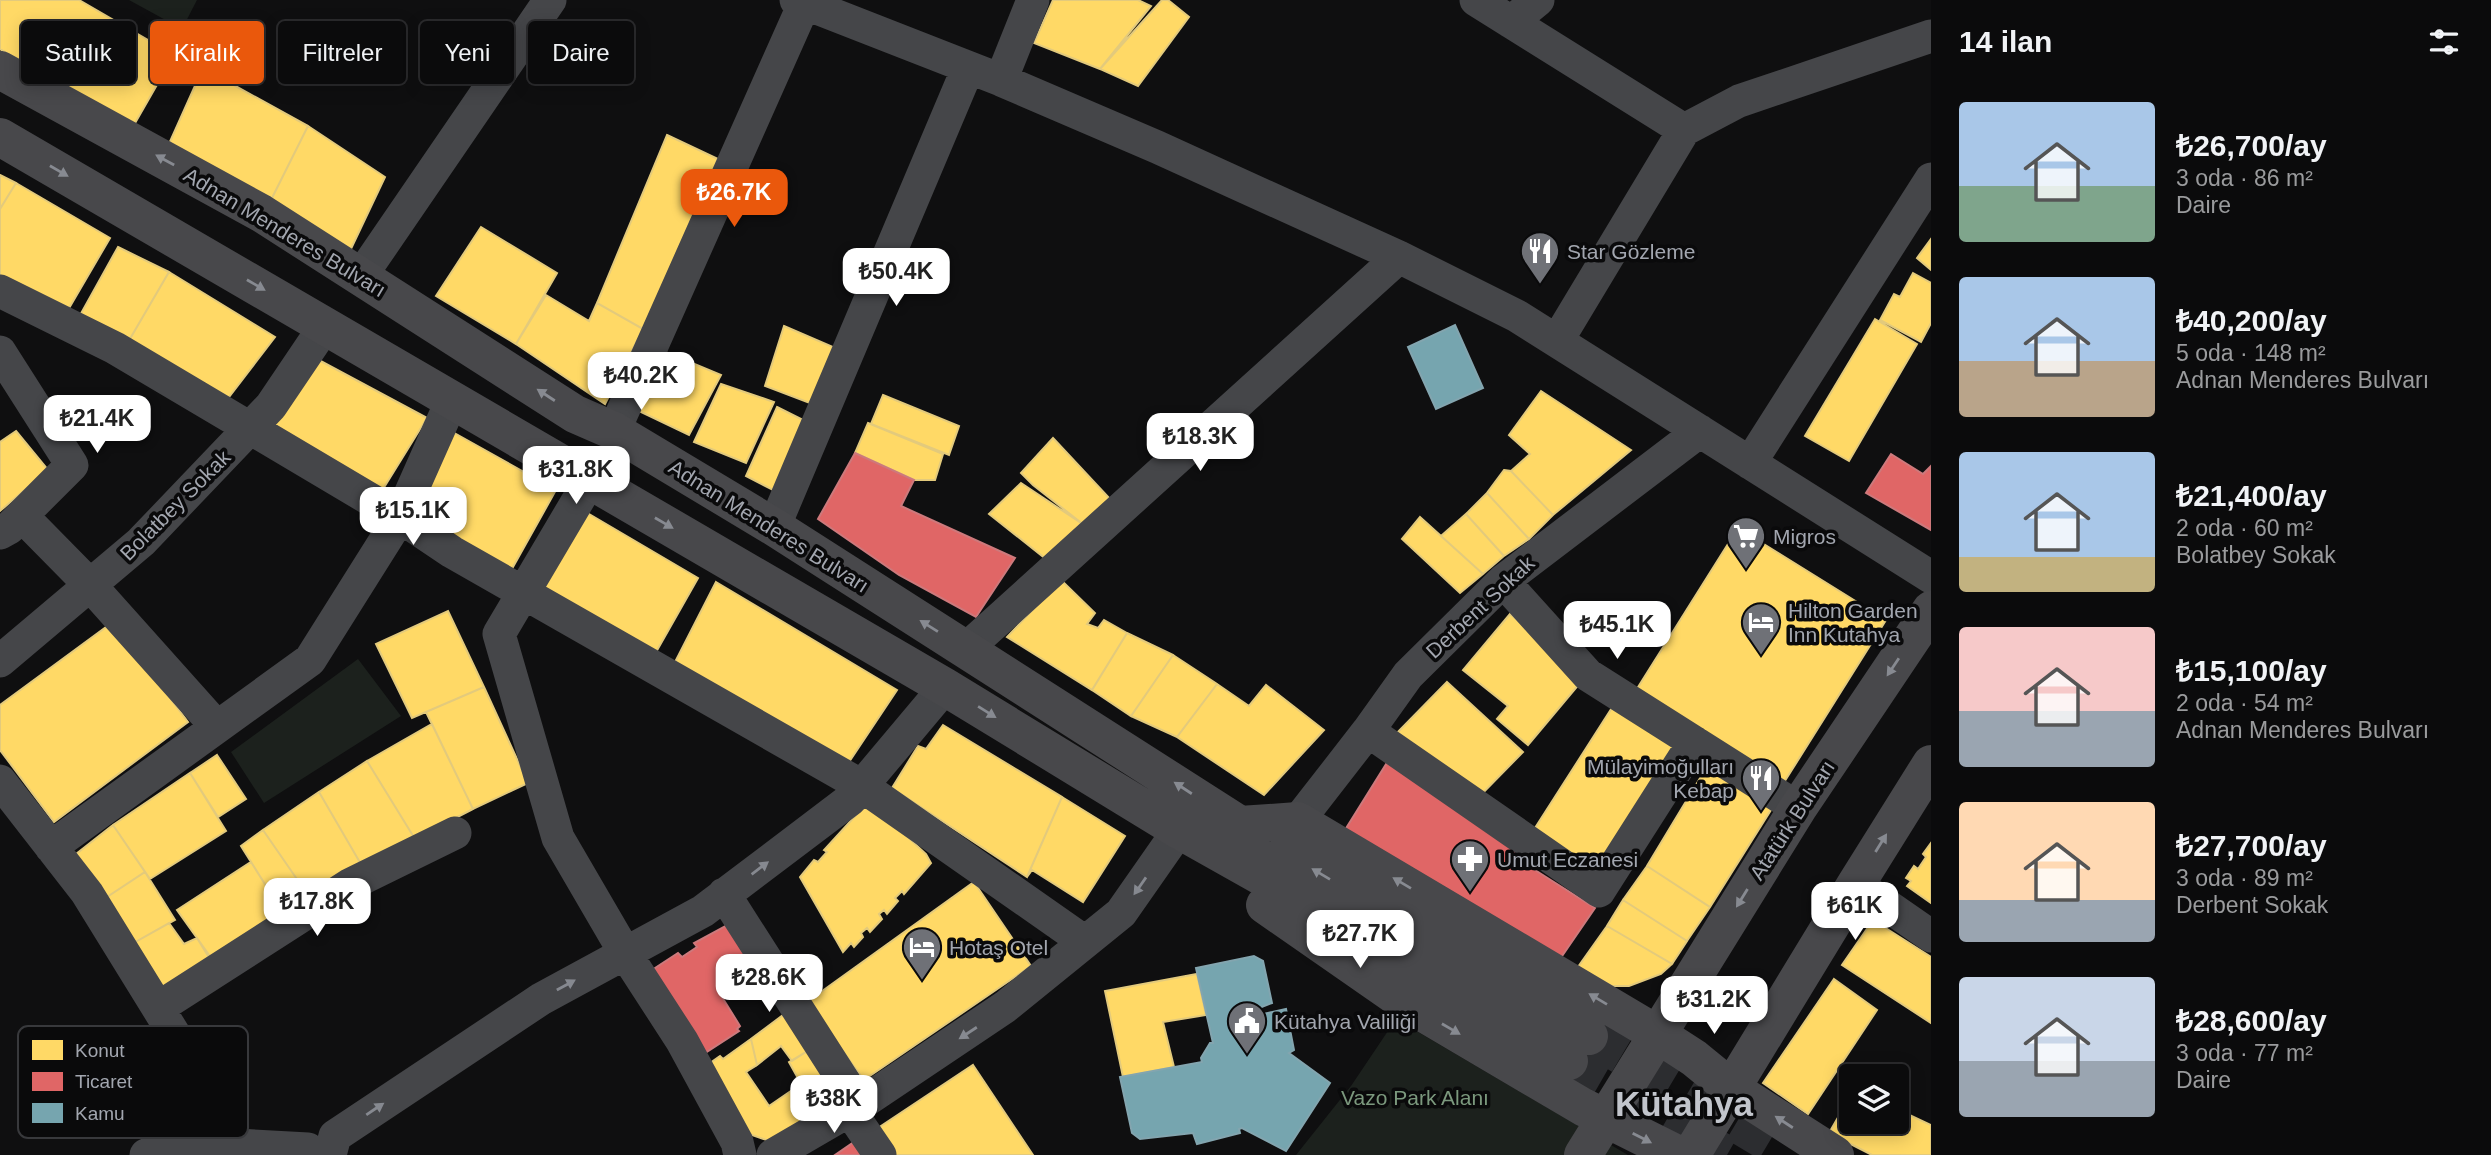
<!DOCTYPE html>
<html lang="tr">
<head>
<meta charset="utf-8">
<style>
  body { margin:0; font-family:Helvetica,sans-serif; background:#19191a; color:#f1f3f6; height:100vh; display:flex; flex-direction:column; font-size:26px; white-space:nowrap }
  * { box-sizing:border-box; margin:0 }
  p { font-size:23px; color:#9a9b9d }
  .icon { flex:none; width:38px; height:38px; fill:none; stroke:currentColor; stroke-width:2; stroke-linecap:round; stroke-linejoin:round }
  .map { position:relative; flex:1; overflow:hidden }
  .panel { display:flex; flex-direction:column; background:#0b0b0c; width:560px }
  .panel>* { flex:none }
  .banner { position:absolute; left:21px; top:21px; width:665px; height:63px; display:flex; gap:14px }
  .fabs { position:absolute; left:1839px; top:1064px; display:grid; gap:14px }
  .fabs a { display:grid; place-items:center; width:70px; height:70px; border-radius:7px; background:#0b0b0c; box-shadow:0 4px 18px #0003,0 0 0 2px #2b2b2d; font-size:35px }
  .price { position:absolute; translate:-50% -60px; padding:0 16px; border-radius:14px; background:#fff; color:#222; font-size:23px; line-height:46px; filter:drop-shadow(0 2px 4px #0008) }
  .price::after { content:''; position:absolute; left:50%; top:42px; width:21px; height:16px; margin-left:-10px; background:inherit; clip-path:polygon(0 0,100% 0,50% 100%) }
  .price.current { background:#ea580c; color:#fff }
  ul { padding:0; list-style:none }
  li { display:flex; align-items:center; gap:21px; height:175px; padding:0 28px }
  li span { display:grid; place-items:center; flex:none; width:196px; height:140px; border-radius:7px; color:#555 }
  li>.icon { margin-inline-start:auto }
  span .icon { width:84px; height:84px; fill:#fffc; stroke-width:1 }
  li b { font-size:30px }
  h2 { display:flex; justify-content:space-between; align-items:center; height:84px; padding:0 28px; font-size:30px }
  .tag { padding:0 24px; border-radius:7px; background:#0b0b0c; box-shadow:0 4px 18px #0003,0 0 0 2px #2b2b2d; font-size:24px; line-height:63px }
  .tag.current { background:#ea580c; color:#fff }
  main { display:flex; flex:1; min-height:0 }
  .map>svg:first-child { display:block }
  .green { fill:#1c211d }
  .homes { fill:#ffd966; stroke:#e3ca7c; stroke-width:2 }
  .shops { fill:#e06666; stroke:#cd797c; stroke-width:2 }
  .public { fill:#76a5af; stroke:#83a5af; stroke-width:2 }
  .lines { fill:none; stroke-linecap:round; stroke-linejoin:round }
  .major-tunnel { stroke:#2c2d30; stroke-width:38; stroke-dasharray:38 19; stroke-linecap:butt }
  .minor { stroke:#454649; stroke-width:33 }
  .major { stroke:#48484b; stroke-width:38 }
  .oneway { fill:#878a91 }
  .oneway2 { fill:#868990 }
  .labels { text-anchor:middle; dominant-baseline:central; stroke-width:7; stroke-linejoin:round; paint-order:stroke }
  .street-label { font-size:21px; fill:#a2a6af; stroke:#0a0a0b }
  .poi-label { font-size:21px; fill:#a2a6af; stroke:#0a0a0b; text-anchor:start }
  .park-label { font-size:21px; fill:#7b987d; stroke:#0a0a0b }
  .town-label { font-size:35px; font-weight:bold; fill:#c2c5cc; stroke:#0a0a0b }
  .key { fill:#0a0a0b; stroke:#38393c; stroke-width:2 }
  .key-label { font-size:19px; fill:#a2a6af }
</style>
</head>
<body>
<main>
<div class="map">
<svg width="1931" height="1155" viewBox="0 0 1931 1155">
  <rect width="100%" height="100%" fill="#0f0f10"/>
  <path class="green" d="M 129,0 L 197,0 L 182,29 Z
    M 358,659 L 401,716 L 264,803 L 231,752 Z
    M 1396,1019 L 1628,1155 L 1296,1155 L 1351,1086 Z"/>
  <path class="homes" d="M 0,0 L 79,0 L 174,55 L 134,125 L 0,49 Z
    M 1053,0 L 1138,0 L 1151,6 L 1100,69 L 1034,43 Z
    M 1162,0 L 1168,0 L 1189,17 L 1138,86 L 1100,69 Z
    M 203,68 L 308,126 L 269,204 L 168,146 Z
    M 308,126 L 385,177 L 349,253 L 269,204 Z
    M 667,135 L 718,159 L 643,329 L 597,303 Z
    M 0,175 L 16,183 L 0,209 Z
    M 16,183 L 110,238 L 68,310 L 0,277 L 0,209 Z
    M 481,227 L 557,273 L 516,344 L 436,296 Z
    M 1931,239 L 1931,270 L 1917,258 Z
    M 118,247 L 169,272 L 127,344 L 79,317 Z
    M 169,272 L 275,337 L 226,401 L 127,344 Z
    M 1913,273 L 1931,283 L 1931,323 L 1921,342 L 1880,320 L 1894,294 L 1900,297 Z
    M 546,295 L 589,321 L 597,303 L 643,329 L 605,404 L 516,344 Z
    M 1875,319 L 1917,344 L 1849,461 L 1805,436 Z
    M 784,326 L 833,347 L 815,405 L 765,386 Z
    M 668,353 L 721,375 L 689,435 L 639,411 Z
    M 315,358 L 427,418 L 380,494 L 266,428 Z
    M 721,384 L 774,402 L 746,463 L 694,442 Z
    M 1541,391 L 1631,450 L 1553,515 L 1511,471 L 1530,454 L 1509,435 Z
    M 883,395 L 959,426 L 949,455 L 871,424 Z
    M 777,407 L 809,423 L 775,491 L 746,476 Z
    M 868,423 L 943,454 L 935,480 L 914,480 L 855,453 Z
    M 449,430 L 556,490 L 509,574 L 411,516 Z
    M 16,431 L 48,470 L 0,511 L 0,442 Z
    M 1053,438 L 1110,499 L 1084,525 L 1033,485 L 1021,473 Z
    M 1504,470 L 1511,471 L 1553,515 L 1529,539 L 1487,493 Z
    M 1021,483 L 1084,525 L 1051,563 L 989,514 Z
    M 1487,493 L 1529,539 L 1504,556 L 1466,514 Z
    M 584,511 L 698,578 L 655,654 L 539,590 Z
    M 1466,514 L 1504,556 L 1483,574 L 1441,536 Z
    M 1420,517 L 1483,574 L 1460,593 L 1402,539 Z
    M 1738,528 L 1886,620 L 1783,784 L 1635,692 Z
    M 1061,580 L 1095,613 L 1087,624 L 1098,628 L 1104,620 L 1127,633 L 1092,690 L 1007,637 Z
    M 716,582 L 897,690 L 847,765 L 675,662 Z
    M 448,611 L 484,687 L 412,718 L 376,644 Z
    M 1510,614 L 1585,677 L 1528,745 L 1497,719 L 1508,706 L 1463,670 Z
    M 113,622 L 188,722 L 54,822 L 0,750 L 0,705 Z
    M 1127,633 L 1173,655 L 1131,716 L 1092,690 Z
    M 1173,655 L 1217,684 L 1177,737 L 1131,716 Z
    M 1447,682 L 1523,752 L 1476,800 L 1395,735 Z
    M 1217,684 L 1249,706 L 1266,685 L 1324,730 L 1264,795 L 1177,737 Z
    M 484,687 L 528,783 L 473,809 L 426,712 Z
    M 1617,700 L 1680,742 L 1596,872 L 1535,828 Z
    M 432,724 L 473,809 L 415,839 L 367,761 Z
    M 943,725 L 1062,797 L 1027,877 L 892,788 L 918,746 L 926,749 Z
    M 217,755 L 246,799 L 218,817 L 190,773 Z
    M 1711,760 L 1776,802 L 1710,907 L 1647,866 Z
    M 367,761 L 415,839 L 362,866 L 319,792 Z
    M 190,773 L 226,831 L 150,879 L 113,825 Z
    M 319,792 L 362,866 L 310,898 L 263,830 Z
    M 1062,797 L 1125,836 L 1083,902 L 1032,870 L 1027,877 Z
    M 869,801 L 926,854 L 931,863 L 904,894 L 902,891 L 895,898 L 898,901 L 887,914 L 884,910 L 879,914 L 882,919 L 870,932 L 867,928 L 861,933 L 863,937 L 854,947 L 851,943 L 843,952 L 800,877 L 814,860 L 818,862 L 827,852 L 824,850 Z
    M 113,825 L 145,872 L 101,901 L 71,858 Z
    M 263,830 L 310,898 L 285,916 L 241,846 Z
    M 1931,843 L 1931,903 L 1907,886 L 1911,881 L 1906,878 L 1914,866 L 1918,869 L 1926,857 L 1923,854 Z
    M 251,862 L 285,916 L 212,959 L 177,910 Z
    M 1647,866 L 1710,907 L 1687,941 L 1623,900 Z
    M 145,872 L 175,920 L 130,945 L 101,901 Z
    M 974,882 L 1031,966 L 864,1080 L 807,1002 Z
    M 1623,900 L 1687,941 L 1672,964 L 1607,926 Z
    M 1873,920 L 1931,957 L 1931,1023 L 1842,965 Z
    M 169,923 L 184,944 L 197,938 L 213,964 L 161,993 L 130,945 Z
    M 1607,926 L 1672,964 L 1661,974 L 1629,986 L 1612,986 L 1578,967 Z
    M 1197,974 L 1206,1015 L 1163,1022 L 1174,1067 L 1123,1077 L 1105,991 Z
    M 1834,979 L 1877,1010 L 1808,1114 L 1763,1083 Z
    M 787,1012 L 809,1050 L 792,1061 L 781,1046 L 757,1065 L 751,1039 Z
    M 751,1039 L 757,1065 L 746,1072 L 769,1106 L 801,1084 L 802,1080 L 799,1080 L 789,1062 L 811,1049 L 836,1097 L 772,1142 L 749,1134 L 710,1063 L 720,1056 L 723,1059 Z
    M 973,1065 L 1033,1155 L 892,1155 L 875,1130 Z
    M 1852,1093 L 1852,1122 L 1897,1122 L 1897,1109 L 1931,1125 L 1931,1155 L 1872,1155 L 1829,1133 Z"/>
  <path class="shops" d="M 855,453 L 914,480 L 901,506 L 1015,558 L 976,617 L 899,575 L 818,519 Z
    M 1891,454 L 1923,474 L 1931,466 L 1931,530 L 1866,493 Z
    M 1388,761 L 1539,863 L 1535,870 L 1595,908 L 1558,962 L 1345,830 Z
    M 731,923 L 758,968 L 728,987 L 722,997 L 740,1026 L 737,1029 L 739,1031 L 705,1053 L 652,970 L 678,953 L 682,957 L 697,947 L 694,943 Z
    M 854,1142 L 863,1155 L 835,1155 Z"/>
  <path class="public" d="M 1455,325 L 1483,388 L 1436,409 L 1408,347 Z
    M 1254,956 L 1263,961 L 1272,1003 L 1259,1008 L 1259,1015 L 1286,1009 L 1294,1050 L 1289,1053 L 1330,1083 L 1286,1151 L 1242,1128 L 1239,1129 L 1240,1133 L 1197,1144 L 1193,1133 L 1140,1139 L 1132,1133 L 1120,1077 L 1202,1062 L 1201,1058 L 1210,1043 L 1213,1043 L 1196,968 Z"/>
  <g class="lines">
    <path class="major-tunnel" d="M 1589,1036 L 1771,1144
      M 1569,1061 L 1588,1075 L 1727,1155"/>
    <path class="minor" d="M 796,0 L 1001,80 L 1157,147 L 1399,257 L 1517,316 L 1931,577
      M 1476,0 L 1684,130
      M 1511,22 L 1538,0
      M 1001,80 L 1033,0
      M 361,276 L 550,0
      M 0,291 L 115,348 L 400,517 L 452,552 L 862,786 L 1085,942
      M 1557,341 L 1684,130 L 1739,101 L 1931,36
      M 0,352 L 72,465 L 9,528 L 0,533
      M 614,431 L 804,4
      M 1750,463 L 1931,179
      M 590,480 L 499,634 L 558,838 L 625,953 L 682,1041 L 737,1142 L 740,1155
      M 22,516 L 90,585 L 217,727
      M 774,527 L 968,68
      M 1503,581 L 1588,675 L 1798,808
      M 966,649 L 1399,257
      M 0,661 L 141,542 L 271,406 L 325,326
      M 1368,731 L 1599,891 L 1694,742
      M 0,781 L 87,893 L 182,1047 L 218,1144 L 308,1149 L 309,1155
      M 1298,821 L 1368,731 L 1408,675 L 1503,581 L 1700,431
      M 51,847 L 310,660 L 400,517 L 452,400
      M 1856,884 L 1931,936
      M 724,894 L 859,1105 L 854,1117 L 880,1155
      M 158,1008 L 351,884 L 455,833
      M 146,1155 L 159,1150 L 218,1144
      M 330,1155 L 335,1136 L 541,999 L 703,911 L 851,799 L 945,687
      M 773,1155 L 859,1105 L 1005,1007 L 1121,913 L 1179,830"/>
    <path class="major" d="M 0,70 L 261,213 L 575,414 L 614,431 L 774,527 L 1240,825 L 1589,1036
      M 0,137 L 945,687 L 1179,830 L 1275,884 L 1569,1061
      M 1240,825 L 1298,821 L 1657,1034 L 1694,1058 L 1732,1089 L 1835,1155
      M 1265,905 L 1403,1001 L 1583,1107 L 1679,1155
      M 1583,1155 L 1798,808 L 1931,610
      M 1691,1155 L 1856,884 L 1931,764"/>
  </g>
  <defs><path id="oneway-solid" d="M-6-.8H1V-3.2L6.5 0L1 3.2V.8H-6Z" transform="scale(1.75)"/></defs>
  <g class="oneway">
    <use href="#oneway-solid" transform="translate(165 160) rotate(-151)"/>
    <use href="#oneway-solid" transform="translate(59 171) rotate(30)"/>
    <use href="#oneway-solid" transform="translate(256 285) rotate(30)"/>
    <use href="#oneway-solid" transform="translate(546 395) rotate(-147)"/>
    <use href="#oneway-solid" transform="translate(664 523) rotate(30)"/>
    <use href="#oneway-solid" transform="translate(929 626) rotate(-148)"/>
    <use href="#oneway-solid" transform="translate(1893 667) rotate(124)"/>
    <use href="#oneway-solid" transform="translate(987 712) rotate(32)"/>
    <use href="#oneway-solid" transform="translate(1183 788) rotate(-147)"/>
    <use href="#oneway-solid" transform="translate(1881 843) rotate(-58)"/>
    <use href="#oneway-solid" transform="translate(1321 874) rotate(-149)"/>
    <use href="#oneway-solid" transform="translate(1402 883) rotate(-149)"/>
    <use href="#oneway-solid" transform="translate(1742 898) rotate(122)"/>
    <use href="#oneway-solid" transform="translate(1598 999) rotate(-149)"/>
    <use href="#oneway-solid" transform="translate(1451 1029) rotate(30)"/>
    <use href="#oneway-solid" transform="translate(1784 1122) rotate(-147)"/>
    <use href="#oneway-solid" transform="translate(1642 1138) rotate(27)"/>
  </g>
  <g class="oneway2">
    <use href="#oneway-solid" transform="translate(760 868) rotate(-37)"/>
    <use href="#oneway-solid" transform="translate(1140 886) rotate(125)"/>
    <use href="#oneway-solid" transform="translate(566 985) rotate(-29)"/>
    <use href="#oneway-solid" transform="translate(968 1033) rotate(147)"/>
    <use href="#oneway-solid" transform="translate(375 1109) rotate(-34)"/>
  </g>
  <defs>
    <g id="restaurant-pin" transform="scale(2.0125)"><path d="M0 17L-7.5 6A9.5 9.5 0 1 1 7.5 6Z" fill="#6f7177" stroke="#0a0a0b"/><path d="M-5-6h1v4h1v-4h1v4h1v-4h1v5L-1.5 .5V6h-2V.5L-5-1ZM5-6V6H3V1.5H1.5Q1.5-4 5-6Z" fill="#fff"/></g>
    <g id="supermarket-pin" transform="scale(2.0125)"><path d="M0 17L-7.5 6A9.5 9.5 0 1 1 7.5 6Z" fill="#6f7177" stroke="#0a0a0b"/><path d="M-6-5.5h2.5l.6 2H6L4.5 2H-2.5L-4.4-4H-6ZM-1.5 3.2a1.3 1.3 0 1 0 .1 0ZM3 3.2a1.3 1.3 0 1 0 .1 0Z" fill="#fff"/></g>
    <g id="hotel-pin" transform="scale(2.0125)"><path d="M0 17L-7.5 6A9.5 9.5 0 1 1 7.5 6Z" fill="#6f7177" stroke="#0a0a0b"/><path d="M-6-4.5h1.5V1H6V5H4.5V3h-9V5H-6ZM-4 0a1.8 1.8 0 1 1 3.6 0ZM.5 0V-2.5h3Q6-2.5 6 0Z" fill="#fff"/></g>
    <g id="pharmacy-pin" transform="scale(2.0125)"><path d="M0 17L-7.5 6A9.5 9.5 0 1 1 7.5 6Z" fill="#6f7177" stroke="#0a0a0b"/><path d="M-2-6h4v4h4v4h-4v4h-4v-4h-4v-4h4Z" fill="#fff"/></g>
    <g id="civic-pin" transform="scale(2.0125)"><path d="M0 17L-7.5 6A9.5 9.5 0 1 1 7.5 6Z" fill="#6f7177" stroke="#0a0a0b"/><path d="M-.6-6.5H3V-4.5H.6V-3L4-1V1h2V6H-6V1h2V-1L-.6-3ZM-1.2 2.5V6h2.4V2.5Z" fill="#fff"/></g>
  </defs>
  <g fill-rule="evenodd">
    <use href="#restaurant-pin" x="1540" y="251"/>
    <use href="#supermarket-pin" x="1746" y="536"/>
    <use href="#hotel-pin" x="1761" y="622"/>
    <use href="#restaurant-pin" x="1761" y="778"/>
    <use href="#pharmacy-pin" x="1470" y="859"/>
    <use href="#hotel-pin" x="922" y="947"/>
    <use href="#civic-pin" x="1247" y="1021"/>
  </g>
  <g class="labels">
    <g class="street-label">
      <text transform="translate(285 232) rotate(31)">Adnan Menderes Bulvarı</text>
      <text transform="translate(175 505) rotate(-45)">Bolatbey Sokak</text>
      <text transform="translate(769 526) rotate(32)">Adnan Menderes Bulvarı</text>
      <text transform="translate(1480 607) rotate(-43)">Derbent Sokak</text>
      <text transform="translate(1792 820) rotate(-57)">Atatürk Bulvarı</text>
    </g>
    <g class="poi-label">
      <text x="1567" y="251">Star Gözleme</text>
      <text x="1773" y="536">Migros</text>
      <text x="1788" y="610">Hilton Garden<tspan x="1788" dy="24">Inn Kutahya</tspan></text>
      <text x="1734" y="766" text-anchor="end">Mülayimoğulları<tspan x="1734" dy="24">Kebap</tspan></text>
      <text x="1497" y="859">Umut Eczanesi</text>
      <text x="949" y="947">Hotaş Otel</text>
      <text x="1274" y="1021">Kütahya Valiliği</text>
    </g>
    <g class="park-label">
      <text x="1415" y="1097">Vazo Park Alanı</text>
    </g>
    <g class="town-label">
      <text x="1684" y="1103">Kütahya</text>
    </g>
  </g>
  <rect x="18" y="1026" width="230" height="112" rx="10" class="key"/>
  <rect x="32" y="1040" width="31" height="20" fill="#ffd966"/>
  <rect x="32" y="1072" width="31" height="19" fill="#e06666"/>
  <rect x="32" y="1103" width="31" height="20" fill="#76a5af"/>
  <g class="key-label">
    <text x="75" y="1057">Konut</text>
    <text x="75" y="1088">Ticaret</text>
    <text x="75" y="1120">Kamu</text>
  </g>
</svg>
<div class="fabs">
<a><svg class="icon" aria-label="layers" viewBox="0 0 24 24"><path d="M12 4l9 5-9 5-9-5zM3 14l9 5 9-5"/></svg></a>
</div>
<b class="price current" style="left:734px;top:229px">₺26.7K</b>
<b class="price" style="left:896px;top:308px">₺50.4K</b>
<b class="price" style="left:641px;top:412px">₺40.2K</b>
<b class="price" style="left:97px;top:455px">₺21.4K</b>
<b class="price" style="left:1200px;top:473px">₺18.3K</b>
<b class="price" style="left:576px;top:506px">₺31.8K</b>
<b class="price" style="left:413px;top:547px">₺15.1K</b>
<b class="price" style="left:1617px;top:661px">₺45.1K</b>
<b class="price" style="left:317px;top:938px">₺17.8K</b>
<b class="price" style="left:1855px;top:942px">₺61K</b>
<b class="price" style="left:1360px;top:970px">₺27.7K</b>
<b class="price" style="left:769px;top:1014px">₺28.6K</b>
<b class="price" style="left:1714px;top:1036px">₺31.2K</b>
<b class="price" style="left:834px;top:1135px">₺38K</b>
<div class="banner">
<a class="tag">Satılık</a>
<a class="tag current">Kiralık</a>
<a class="tag">Filtreler</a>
<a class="tag">Yeni</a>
<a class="tag">Daire</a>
</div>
</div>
<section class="panel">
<h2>14 ilan<svg class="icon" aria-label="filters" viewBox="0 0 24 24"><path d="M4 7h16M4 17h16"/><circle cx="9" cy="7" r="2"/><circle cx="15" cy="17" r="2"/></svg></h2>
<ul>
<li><span style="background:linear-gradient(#a9c7e8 60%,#7fa58c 0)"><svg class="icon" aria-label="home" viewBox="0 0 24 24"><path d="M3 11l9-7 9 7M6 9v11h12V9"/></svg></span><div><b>₺26,700/ay</b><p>3 oda · 86 m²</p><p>Daire</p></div></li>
<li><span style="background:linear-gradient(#a9c7e8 60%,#b9a48a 0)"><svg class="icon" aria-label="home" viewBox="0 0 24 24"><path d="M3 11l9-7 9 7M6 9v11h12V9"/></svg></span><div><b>₺40,200/ay</b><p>5 oda · 148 m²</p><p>Adnan Menderes Bulvarı</p></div></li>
<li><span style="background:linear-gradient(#a9c7e8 75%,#c2b280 0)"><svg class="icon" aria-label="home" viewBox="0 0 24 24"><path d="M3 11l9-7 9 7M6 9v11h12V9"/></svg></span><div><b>₺21,400/ay</b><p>2 oda · 60 m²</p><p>Bolatbey Sokak</p></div></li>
<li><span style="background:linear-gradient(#f6c9c9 60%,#9aa5b1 0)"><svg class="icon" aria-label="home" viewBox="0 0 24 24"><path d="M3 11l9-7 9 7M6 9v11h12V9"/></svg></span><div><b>₺15,100/ay</b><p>2 oda · 54 m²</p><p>Adnan Menderes Bulvarı</p></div></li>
<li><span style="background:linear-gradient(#ffd9b3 70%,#9aa5b1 0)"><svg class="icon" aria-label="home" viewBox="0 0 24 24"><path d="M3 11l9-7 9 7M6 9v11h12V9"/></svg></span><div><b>₺27,700/ay</b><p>3 oda · 89 m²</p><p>Derbent Sokak</p></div></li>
<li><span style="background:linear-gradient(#c9d6e8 60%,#9aa5b1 0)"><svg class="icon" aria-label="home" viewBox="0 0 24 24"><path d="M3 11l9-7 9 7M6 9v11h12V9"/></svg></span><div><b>₺28,600/ay</b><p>3 oda · 77 m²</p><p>Daire</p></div></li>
</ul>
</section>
</main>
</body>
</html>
